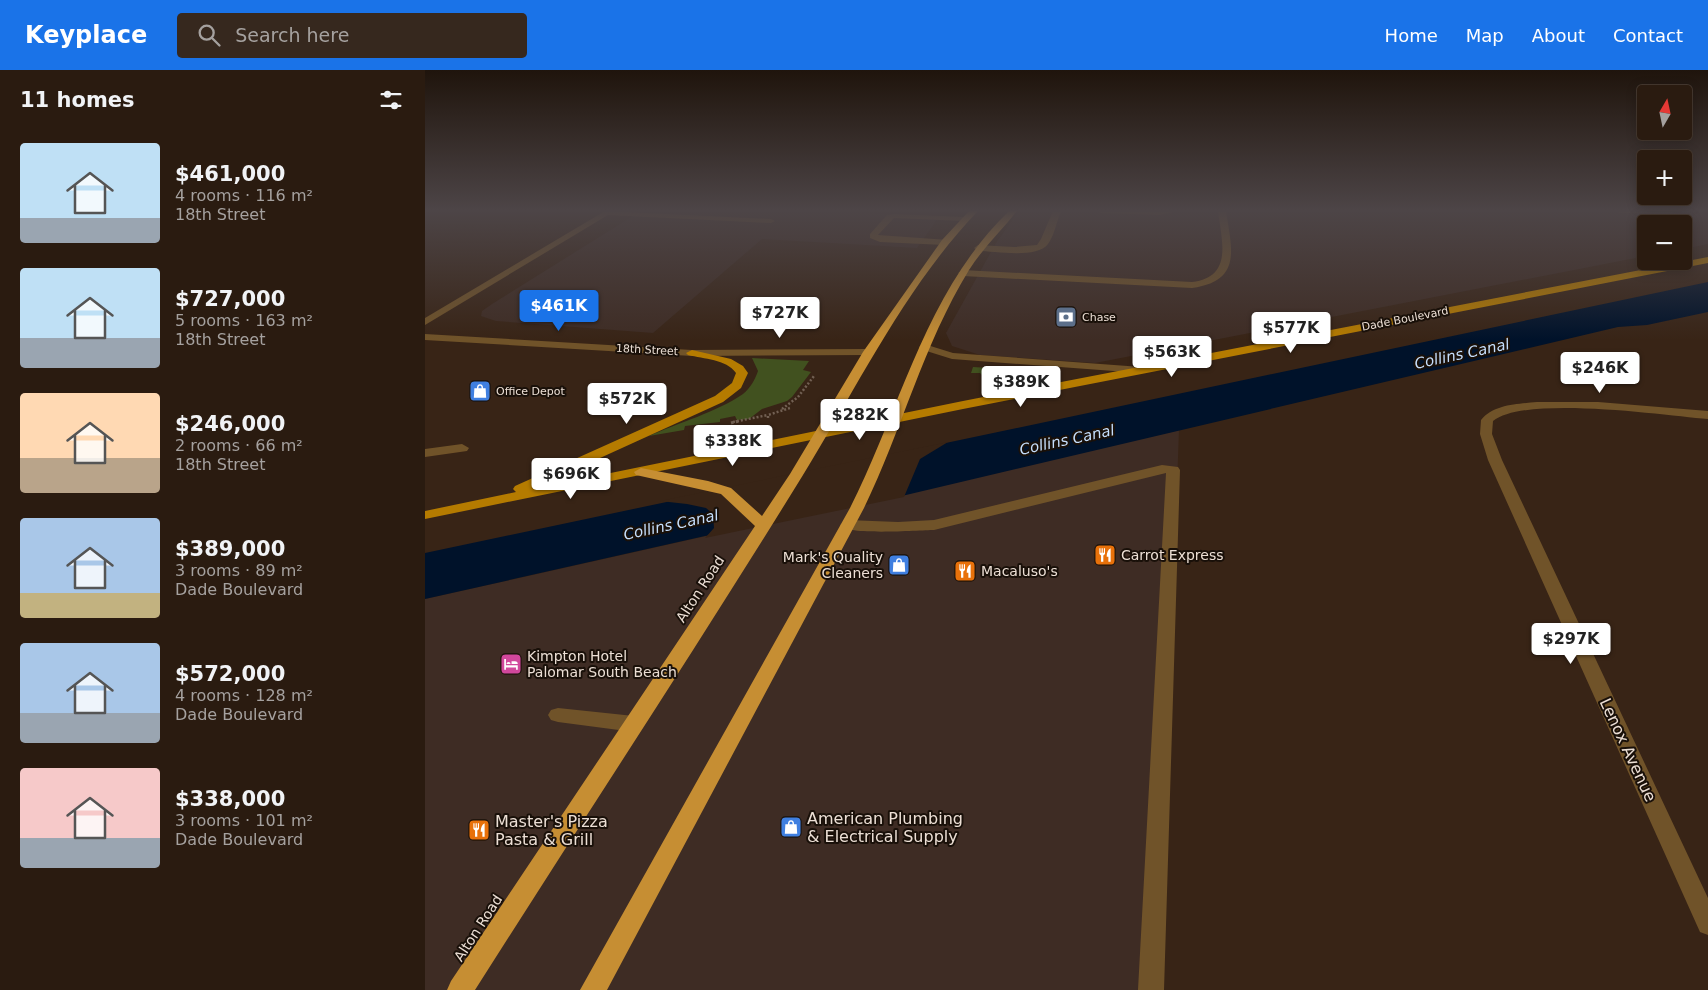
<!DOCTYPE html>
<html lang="en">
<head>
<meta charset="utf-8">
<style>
  body { margin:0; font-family:"DejaVu Sans",sans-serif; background:#36281e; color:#f1f3f6; height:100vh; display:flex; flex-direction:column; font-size:19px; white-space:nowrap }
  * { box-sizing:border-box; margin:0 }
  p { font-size:16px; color:#a5a19f }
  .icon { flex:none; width:28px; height:28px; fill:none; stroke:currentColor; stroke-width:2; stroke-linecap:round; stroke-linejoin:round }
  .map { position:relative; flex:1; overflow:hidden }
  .panel { display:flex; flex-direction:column; background:#2a1b10; width:425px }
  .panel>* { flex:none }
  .needle { width:32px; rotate:9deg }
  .tools { position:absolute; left:1212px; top:15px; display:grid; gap:10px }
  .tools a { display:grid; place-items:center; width:55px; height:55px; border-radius:5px; background:#2a1b10; box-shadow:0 2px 12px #0003,0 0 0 1px #463930; font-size:25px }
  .price { position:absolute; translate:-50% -42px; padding:0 11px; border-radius:5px; background:#fff; color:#222; font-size:16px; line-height:32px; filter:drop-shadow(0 1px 2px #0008) }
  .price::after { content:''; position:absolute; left:50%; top:30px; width:15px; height:11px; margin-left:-8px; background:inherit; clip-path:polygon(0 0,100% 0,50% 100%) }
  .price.selected { background:#1a73e8; color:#fff }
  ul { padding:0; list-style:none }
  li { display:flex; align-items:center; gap:15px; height:125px; padding:0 20px }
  li span { display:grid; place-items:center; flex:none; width:140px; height:100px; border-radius:5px; color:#555 }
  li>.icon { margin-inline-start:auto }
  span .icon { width:60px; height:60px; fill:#fffc; stroke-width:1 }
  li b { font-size:21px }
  h2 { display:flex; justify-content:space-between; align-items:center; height:60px; padding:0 20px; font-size:21px }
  header { display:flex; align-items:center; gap:30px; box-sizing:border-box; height:70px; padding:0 25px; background:#1a73e8; color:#fff }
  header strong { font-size:24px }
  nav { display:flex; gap:28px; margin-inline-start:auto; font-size:18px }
  .search { width:350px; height:45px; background:#36281e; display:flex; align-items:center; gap:12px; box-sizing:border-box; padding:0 18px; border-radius:5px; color:#a5a19f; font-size:19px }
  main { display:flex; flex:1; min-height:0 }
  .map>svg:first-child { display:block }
  .commercial { fill:#3e2c24 }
  .green { fill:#41511f }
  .water { fill:#00122a }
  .pier { fill:#382416 }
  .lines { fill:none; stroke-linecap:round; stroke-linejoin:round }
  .path-far1 { stroke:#726053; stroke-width:2.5; stroke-dasharray:2 2; stroke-linecap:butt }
  .path { stroke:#726053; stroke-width:3; stroke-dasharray:2.5 2.5; stroke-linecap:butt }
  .minor { fill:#705329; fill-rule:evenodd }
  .major { fill:#b57b00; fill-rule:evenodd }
  .highway { fill:#c68e33; fill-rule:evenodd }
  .labels { text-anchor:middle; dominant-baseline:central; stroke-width:4; stroke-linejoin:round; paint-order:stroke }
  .far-poi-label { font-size:11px; fill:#ecdfd5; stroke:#191009; text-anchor:start }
  .far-street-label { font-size:11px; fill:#ecdfd5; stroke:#191009 }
  .poi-label { font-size:14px; fill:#ecdfd5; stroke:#191009; text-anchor:start }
  .street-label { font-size:14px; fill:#ecdfd5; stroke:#191009 }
  .water-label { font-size:15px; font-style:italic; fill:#c5defc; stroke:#191009 }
  .near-street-label { font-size:16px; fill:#ecdfd5; stroke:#191009 }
  .near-poi-label { font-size:16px; fill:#ecdfd5; stroke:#191009; text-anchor:start }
</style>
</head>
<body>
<header>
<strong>Keyplace</strong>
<div class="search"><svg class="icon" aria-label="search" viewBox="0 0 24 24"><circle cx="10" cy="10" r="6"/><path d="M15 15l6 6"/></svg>Search here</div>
<nav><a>Home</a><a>Map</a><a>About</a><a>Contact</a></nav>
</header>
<main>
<section class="panel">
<h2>11 homes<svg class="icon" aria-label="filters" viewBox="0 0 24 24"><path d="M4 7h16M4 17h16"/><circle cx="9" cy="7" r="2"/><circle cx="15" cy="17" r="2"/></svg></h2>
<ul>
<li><span style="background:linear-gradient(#bfe0f5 75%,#9aa5b1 0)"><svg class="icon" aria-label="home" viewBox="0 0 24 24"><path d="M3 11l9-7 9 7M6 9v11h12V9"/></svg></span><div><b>$461,000</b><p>4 rooms · 116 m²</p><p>18th Street</p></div></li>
<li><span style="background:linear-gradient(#bfe0f5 70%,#9aa5b1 0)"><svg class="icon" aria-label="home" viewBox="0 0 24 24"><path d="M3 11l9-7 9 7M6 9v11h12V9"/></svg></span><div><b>$727,000</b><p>5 rooms · 163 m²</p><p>18th Street</p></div></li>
<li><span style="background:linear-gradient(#ffd9b3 65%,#b9a48a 0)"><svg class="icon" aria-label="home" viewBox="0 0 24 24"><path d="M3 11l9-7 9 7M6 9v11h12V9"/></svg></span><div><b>$246,000</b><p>2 rooms · 66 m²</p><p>18th Street</p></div></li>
<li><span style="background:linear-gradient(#a9c7e8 75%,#c2b280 0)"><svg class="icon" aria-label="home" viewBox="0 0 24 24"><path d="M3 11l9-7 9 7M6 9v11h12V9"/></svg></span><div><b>$389,000</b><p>3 rooms · 89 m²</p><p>Dade Boulevard</p></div></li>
<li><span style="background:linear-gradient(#a9c7e8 70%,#9aa5b1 0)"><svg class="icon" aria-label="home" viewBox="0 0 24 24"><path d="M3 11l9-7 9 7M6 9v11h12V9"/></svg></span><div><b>$572,000</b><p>4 rooms · 128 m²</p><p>Dade Boulevard</p></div></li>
<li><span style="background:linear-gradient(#f6c9c9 70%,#9aa5b1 0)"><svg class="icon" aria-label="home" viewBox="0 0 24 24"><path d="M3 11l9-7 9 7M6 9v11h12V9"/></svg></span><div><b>$338,000</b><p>3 rooms · 101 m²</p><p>Dade Boulevard</p></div></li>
</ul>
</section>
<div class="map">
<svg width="1283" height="920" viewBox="0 0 1283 920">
  <rect width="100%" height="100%" fill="#382416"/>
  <path class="commercial" d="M 216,141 L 403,141 L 514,147 L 492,178 L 337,169 L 228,263 L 71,251 L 56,246 L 57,241 L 67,234 Z
    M 597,141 L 1273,141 L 1283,146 L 1283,174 L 1259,179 L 1259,154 L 1221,154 L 1221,186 L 670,293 L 555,285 L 527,276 L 521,263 L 571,173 L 591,145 Z
    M 754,360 L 734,920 L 0,920 L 0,529 Z"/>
  <path class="green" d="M 327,288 L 384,291 L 378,300 L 386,302 L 367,327 L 362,331 L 337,339 L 324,349 L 312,350 L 310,346 L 295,349 L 295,352 L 260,356 L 259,360 L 224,366 C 253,353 292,342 318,324 C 325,318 330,310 333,301 Z
    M 548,297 L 596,300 L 597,301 L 560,308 L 555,303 L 546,303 Z"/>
  <path class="water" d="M 1283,212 L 1283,242 L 1222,255 L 1193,257 L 481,425 L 280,466 L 0,529 L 0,483 Z"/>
  <path class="pier" d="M 523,372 L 495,389 L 479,427 L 280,468 L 289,458 L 288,444 L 281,438 L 262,434 L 235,431 Z"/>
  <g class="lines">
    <path class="path-far1" d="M 357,339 L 373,327 L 389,306
      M 343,348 L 343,345 L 365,338
      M 308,352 L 343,345"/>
    <path class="path" d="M 306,353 L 314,351"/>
    <path class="minor" d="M 180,141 L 346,149 L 350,151 L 346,153 L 183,145 L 0,255 L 0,248 Z
      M 628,141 L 638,141 L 635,144 C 631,154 629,166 623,174 C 612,189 570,181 553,181 L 549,178 L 553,175 L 589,177 L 612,175 L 616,169 Z
      M 672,141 L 753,141 L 735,145 L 676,143 Z
      M 793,141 L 801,141 C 807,180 817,211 767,218 L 538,206 L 533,203 L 538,200 L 767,212 C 808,207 797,172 793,141 Z
      M 1191,141 L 1251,141 L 1247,143 L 1195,143 Z
      M 469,144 L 539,147 L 543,149 L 539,151 L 469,148 L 453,165 L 523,170 L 523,174 L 520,175 L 455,172 L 445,168 L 445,164 L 462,145 Z
      M 0,264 L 267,280 L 444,279 L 450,282 L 444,285 L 267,286 L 0,270 Z
      M 499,274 L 528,283 L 716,297 L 722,300 L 716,303 L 527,289 L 495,279 L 494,277 Z
      M 1112,332 L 1173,332 L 1283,341 L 1283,349 C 1238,345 1101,325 1068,351 L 1067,364 L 1077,390 L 1283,828 L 1283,865 L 1275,862 L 1063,390 L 1055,364 L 1056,350 C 1069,334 1093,334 1112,332 Z
      M 37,374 L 44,378 L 42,381 L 0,387 L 0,379 Z
      M 737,395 L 753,397 L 755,400 L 739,920 L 713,920 L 741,403 L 509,460 C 494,460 422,466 415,455 L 422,450 L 473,452 L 509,450 Z
      M 133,638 L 209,646 L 216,649 L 219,654 L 216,659 L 209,662 L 133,652 L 126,650 L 123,645 L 126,640 Z"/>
    <path class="major" d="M 1283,187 L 1283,193 L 538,339 L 0,449 L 0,441 L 91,422 L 88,419 L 90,416 L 290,326 L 307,313 L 311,303 C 301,289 279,289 263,285 L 261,283 L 267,280 L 306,289 L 318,296 L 323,303 L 316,318 L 298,332 L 107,419 L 538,331 Z"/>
    <path class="highway" d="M 544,141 L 553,141 C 480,217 433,316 378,405 C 272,577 159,748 50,920 L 22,920 L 26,911 L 330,456 L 296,424 L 211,405 L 209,402 L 216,398 L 283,411 L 306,418 L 337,446 L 365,404 L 438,282 L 517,170 Z
      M 584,141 L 592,141 C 576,161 558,178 544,200 C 498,275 477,360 439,438 L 182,920 L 155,920 L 425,438 C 476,338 500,222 584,141 Z"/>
  </g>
  <linearGradient id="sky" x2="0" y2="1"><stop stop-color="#1f140c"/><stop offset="0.52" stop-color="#4d4547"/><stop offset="1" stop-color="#4d4547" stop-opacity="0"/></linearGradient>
  <rect width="1283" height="270" fill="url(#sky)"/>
  <defs>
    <g id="bank-square" transform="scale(1.125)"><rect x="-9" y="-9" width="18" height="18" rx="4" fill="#5c6f8a" stroke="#191009"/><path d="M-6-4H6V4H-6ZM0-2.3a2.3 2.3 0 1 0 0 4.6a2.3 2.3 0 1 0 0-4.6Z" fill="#fff"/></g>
    <g id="shop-square" transform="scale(1.125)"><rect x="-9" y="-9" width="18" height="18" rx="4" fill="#3f7fe0" stroke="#191009"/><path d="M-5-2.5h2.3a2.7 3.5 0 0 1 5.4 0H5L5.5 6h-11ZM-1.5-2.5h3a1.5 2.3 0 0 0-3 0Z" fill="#fff"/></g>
    <g id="restaurant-square" transform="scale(1.125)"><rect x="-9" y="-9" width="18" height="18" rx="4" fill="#e8710a" stroke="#191009"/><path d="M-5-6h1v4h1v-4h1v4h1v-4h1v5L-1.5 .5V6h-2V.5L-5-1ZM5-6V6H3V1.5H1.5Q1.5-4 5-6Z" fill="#fff"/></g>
    <g id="hotel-square" transform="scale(1.125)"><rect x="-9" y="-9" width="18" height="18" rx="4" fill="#d1479c" stroke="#191009"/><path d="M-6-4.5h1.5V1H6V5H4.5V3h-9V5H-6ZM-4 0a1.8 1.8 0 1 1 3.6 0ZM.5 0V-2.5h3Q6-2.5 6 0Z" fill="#fff"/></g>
  </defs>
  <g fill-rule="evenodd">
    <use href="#bank-square" x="641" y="247"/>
    <use href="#shop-square" x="55" y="321"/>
    <use href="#restaurant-square" x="680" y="485"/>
    <use href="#shop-square" x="474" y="495"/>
    <use href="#restaurant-square" x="540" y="501"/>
    <use href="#hotel-square" x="86" y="594"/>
    <use href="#shop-square" x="366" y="757"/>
    <use href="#restaurant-square" x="54" y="760"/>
  </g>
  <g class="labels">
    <g class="far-poi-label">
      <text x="657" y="247">Chase</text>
      <text x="71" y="321">Office Depot</text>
    </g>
    <g class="far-street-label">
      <text transform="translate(980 249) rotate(-11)">Dade Boulevard</text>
      <text transform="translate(222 280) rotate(3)">18th Street</text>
    </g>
    <g class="poi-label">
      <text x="696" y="485">Carrot Express</text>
      <text x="458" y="487" text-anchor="end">Mark's Quality<tspan x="458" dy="16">Cleaners</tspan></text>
      <text x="556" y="501">Macaluso's</text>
      <text x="102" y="586">Kimpton Hotel<tspan x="102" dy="16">Palomar South Beach</tspan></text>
    </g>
    <g class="street-label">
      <text transform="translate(275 519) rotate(-57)">Alton Road</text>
      <text transform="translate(53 858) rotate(-57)">Alton Road</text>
    </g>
    <g class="water-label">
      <text transform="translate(1037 284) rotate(-12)">Collins Canal</text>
      <text transform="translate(642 370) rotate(-12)">Collins Canal</text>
      <text transform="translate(246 455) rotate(-12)">Collins Canal</text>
    </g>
    <g class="near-street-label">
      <text transform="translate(1203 680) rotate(65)">Lenox Avenue</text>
    </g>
    <g class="near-poi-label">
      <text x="382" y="748">American Plumbing<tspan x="382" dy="18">&amp; Electrical Supply</tspan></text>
      <text x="70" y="751">Master's Pizza<tspan x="70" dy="18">Pasta &amp; Grill</tspan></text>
    </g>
  </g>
</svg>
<div class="tools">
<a><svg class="needle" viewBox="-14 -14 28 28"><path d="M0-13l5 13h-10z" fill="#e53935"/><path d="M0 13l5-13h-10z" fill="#a5a19f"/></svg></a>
<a>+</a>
<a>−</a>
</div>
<b class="price selected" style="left:134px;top:262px">$461K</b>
<b class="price" style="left:355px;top:269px">$727K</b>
<b class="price" style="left:866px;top:284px">$577K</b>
<b class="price" style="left:747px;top:308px">$563K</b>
<b class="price" style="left:1175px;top:324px">$246K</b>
<b class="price" style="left:596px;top:338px">$389K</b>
<b class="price" style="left:202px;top:355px">$572K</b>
<b class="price" style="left:435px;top:371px">$282K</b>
<b class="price" style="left:308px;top:397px">$338K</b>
<b class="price" style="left:146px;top:430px">$696K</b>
<b class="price" style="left:1146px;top:595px">$297K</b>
</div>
</main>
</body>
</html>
